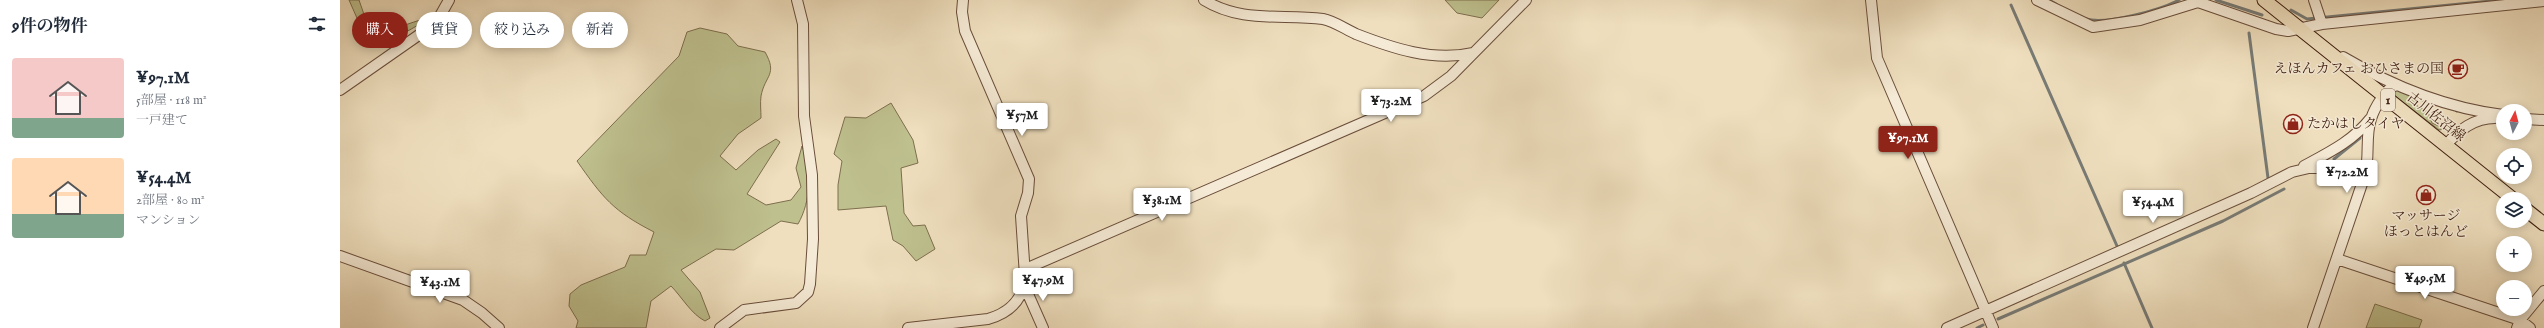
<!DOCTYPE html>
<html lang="ja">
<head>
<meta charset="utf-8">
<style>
  body { margin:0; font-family:"IM FELL English","Noto Serif JP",serif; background:#f6f6f7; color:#1f2937; height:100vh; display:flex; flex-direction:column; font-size:15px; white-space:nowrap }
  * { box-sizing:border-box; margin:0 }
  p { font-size:13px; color:#747a83 }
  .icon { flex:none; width:22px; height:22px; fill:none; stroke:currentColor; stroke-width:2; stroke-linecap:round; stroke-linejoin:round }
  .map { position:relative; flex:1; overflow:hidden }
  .side { display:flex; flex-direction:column; background:#fff; width:340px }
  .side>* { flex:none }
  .banner { position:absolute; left:12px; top:12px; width:380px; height:36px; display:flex; gap:8px }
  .needle { width:26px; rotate:6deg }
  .fabs { position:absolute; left:2156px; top:104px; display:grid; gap:8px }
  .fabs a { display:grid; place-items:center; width:36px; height:36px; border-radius:50%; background:#fff; box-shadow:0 2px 10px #0003; font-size:20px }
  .price { position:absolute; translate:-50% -34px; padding:0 9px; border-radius:4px; background:#fff; color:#222; font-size:13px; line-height:26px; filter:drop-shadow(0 1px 2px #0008) }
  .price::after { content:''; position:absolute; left:50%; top:24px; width:12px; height:9px; margin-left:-6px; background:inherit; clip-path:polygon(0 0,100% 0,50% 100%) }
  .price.on { background:#8f2418; color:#fff }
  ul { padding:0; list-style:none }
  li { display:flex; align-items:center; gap:12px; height:100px; padding:0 12px }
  li span { display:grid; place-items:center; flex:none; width:112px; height:80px; border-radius:4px; color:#555 }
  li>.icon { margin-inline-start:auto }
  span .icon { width:48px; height:48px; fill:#fffc; stroke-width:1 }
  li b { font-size:17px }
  h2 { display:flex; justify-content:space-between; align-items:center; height:48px; padding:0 12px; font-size:17px }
  .pill { padding:0 14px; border-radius:18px; background:#fff; box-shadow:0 2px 10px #0003; font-size:14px; line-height:36px }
  .pill.on { background:#8f2418; color:#fff }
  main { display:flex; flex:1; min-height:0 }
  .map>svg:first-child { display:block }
  .green { fill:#bec08e; stroke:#7e6e4e }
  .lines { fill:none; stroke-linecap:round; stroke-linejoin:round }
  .stream { stroke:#787b76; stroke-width:3 }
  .minor-casing { stroke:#6a4e3b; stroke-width:12 }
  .major-casing { stroke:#3e1d0f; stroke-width:15 }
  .minor { stroke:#f5ead5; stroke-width:10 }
  .major { stroke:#efdfbe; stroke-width:13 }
  .labels { text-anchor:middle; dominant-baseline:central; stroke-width:3; stroke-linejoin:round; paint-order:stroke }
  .shield { fill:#f5ead5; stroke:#755a4a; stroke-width:1 }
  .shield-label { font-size:13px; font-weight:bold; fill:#3e1d0f }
  .poi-label { font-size:14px; fill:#3e1d0f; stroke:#f5ead5; text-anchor:end }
  .street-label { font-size:14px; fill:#3e1d0f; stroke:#f5ead5 }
</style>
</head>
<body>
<main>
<section class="side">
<h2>9件の物件<svg class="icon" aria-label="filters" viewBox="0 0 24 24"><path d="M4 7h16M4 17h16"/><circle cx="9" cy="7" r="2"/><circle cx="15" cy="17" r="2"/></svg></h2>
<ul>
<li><span style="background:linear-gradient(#f6c9c9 75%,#7fa58c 0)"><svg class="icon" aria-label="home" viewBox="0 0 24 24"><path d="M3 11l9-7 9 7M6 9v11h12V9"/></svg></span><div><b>¥97.1M</b><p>5部屋 · 118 m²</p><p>一戸建て</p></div></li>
<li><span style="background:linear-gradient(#ffd9b3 70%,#7fa58c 0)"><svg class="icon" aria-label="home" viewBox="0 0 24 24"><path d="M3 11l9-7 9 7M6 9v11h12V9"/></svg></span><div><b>¥54.4M</b><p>2部屋 · 80 m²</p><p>マンション</p></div></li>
</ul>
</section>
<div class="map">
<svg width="2204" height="328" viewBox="0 0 2204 328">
  <rect width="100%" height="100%" fill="#efdfbe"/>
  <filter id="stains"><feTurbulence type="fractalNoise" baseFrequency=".005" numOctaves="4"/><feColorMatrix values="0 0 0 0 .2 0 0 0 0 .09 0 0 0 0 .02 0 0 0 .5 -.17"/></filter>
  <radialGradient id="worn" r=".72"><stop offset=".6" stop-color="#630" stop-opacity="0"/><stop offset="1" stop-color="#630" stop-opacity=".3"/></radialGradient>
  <path class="green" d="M 9,0 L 19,0 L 28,26 L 44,32 L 83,19 L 85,21 C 66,32 50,43 28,43 Z
    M 1105,0 L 1159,0 L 1142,18 L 1117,13 Z
    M 360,28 L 387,34 L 398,46 L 425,52 C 438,75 425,75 421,96 C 420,103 421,111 421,118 L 398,134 L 380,156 L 396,170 L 418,150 L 436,139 L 440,142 L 407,194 L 426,205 L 451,200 L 461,187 L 456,168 L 462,146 C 472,171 471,201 458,224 L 441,221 L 394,250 L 376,249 L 341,270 L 360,292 L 370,318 L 365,321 C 351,314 342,297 331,286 L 311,301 L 306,328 L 236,328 L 238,321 L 229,306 L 230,294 L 241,285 L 285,267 L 290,255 L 306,255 L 314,232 C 273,211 263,198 237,161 L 339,56 L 347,32 Z
    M 2058,89 L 2123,111 L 2116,112 L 2114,109 L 2075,98 L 2077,106 L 2088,112 L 2092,123 L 2105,129 L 2099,130 L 2054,95 L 2053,91 Z
    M 551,103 L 573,140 L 578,163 L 561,168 L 564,213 L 573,226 L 585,225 L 595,249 L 576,261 L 563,246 L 553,240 L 546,206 L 498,210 L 498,185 L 502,161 L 494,154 L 505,117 L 526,118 Z
    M 2035,304 L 2082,320 L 2079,328 L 2026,328 Z"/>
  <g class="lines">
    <path class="stream" d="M 1709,0 L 1716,4
      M 1876,0 L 1922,15
      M 1671,5 L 1777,246
      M 1951,10 L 1967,19 L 2161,0
      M 1746,19 C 1766,25 1821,10 1839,0
      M 1909,33 L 1928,178
      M 1994,159 L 2020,138
      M 1784,263 L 1812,328
      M 1658,319 L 1883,221 L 1944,189
      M 1637,328 L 1643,325"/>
    <g class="minor-casing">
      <path id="minor" d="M 623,0 L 622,12 L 625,31 L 689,179 L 688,193 L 681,216 L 685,276
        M 864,0 C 901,23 941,14 983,19 C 994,21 1005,29 1016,34 C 1052,48 1093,62 1132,53
        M 1531,0 L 1537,58 L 1653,328
        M 1697,0 L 1753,27 L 1800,20 L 1858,2 L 1936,29 L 1948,31 L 1982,24 L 2204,1
        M 1974,0 L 1982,24
        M 2003,57 C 2052,86 2107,108 2163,115
        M 0,90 L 96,23 L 109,0
        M 2185,119 L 2204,120
        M 2106,145 C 2119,130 2134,118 2155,118
        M 1964,166 C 1988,153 2013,141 2030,119
        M 0,256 L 123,300 L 142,313 L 159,328
        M 1997,259 L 2180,320 L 2190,328
        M 684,285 L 703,328
        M 380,328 L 404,310 L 456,303 L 468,292 L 470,284 L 473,239 L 472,175 L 464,116 L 463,24 L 457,0
        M 568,328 L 648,319 C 665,314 680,304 684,284 C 686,277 686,273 690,267 L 1084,96 L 1111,76 L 1186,0
        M 1607,328 L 1911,193 L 1952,172 L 1969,168 L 1996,168 L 2025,175
        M 1973,328 L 2025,175 C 2030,157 2025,136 2031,119 C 2034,109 2046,87 2057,85
        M 2177,328 L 2180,320 L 2204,291"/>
    </g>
    <g class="major-casing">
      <path id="major" d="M 1924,0 L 2173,199
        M 2185,209 L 2204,224"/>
    </g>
    <use href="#minor" class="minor"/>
    <use href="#major" class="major"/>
  </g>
  <defs>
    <g id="cafe-ring" transform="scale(1)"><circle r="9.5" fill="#f5ead5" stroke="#8f2418" stroke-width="1.5"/><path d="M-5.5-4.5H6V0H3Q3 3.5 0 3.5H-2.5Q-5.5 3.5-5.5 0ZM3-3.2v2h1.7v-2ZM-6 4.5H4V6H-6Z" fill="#8f2418"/></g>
    <g id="shop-ring" transform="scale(1)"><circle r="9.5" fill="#f5ead5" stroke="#8f2418" stroke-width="1.5"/><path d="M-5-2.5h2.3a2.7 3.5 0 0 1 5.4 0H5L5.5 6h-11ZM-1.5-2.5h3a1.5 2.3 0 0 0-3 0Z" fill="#8f2418"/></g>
  </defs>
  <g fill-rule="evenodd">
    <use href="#cafe-ring" x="2118" y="69"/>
    <use href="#shop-ring" x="1953" y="124"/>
    <use href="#shop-ring" x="2086" y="195"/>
  </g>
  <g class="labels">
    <rect class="shield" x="2041" y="89" width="14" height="22" rx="3"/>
    <g class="shield-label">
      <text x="2048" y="100">1</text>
    </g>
    <g class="poi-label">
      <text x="2104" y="69">えほんカフェ おひさまの国</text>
      <text x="1967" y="124" text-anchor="start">たかはしタイヤ</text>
      <text x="2086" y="216" text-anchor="middle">マッサージ<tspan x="2086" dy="16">ほっとはんど</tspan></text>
    </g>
    <g class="street-label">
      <text transform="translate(2096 117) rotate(38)">古川佐沼線</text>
    </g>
  </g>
  <rect width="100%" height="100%" filter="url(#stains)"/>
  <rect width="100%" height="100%" fill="url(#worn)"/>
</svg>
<div class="fabs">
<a><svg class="needle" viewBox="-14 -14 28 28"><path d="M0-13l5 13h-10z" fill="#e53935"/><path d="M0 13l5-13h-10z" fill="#747a83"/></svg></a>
<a><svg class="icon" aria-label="locate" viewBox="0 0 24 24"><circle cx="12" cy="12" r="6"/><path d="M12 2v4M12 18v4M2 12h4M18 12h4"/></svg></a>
<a><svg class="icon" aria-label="layers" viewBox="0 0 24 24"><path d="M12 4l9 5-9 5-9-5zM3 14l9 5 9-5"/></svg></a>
<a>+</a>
<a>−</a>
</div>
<b class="price" style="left:1051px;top:123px">¥73.2M</b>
<b class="price" style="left:682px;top:137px">¥57M</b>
<b class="price on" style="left:1568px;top:160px">¥97.1M</b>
<b class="price" style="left:2007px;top:194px">¥72.2M</b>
<b class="price" style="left:822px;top:222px">¥38.1M</b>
<b class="price" style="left:1813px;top:224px">¥54.4M</b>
<b class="price" style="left:2085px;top:300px">¥49.5M</b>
<b class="price" style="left:703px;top:302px">¥47.9M</b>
<b class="price" style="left:100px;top:304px">¥43.1M</b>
<div class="banner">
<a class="pill on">購入</a>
<a class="pill">賃貸</a>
<a class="pill">絞り込み</a>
<a class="pill">新着</a>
</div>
</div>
</main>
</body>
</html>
